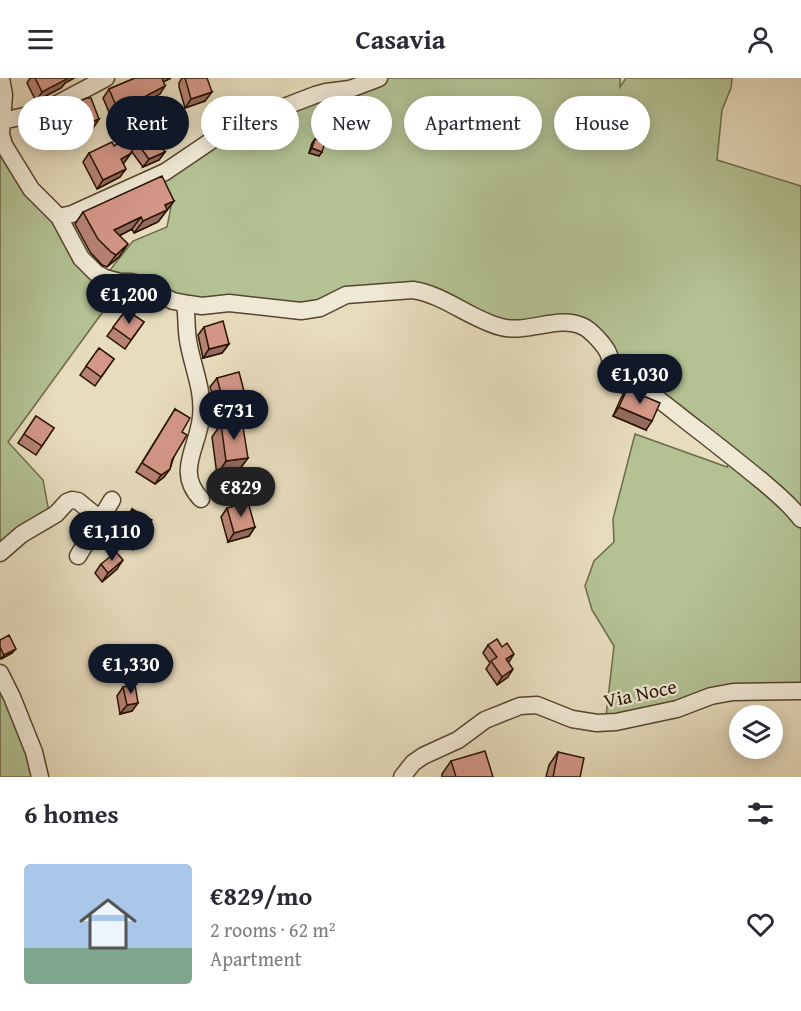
<!DOCTYPE html>
<html lang="en">
<head>
<meta charset="utf-8">
<style>
  body { margin:0; font-family:"Gentium Book Plus",serif; background:#f2f2f3; color:#2b2b33; height:100vh; display:flex; flex-direction:column; font-size:22px; white-space:nowrap }
  * { box-sizing:border-box; margin:0 }
  p { font-size:20px; color:#7c7c81 }
  .icon { flex:none; width:33px; height:33px; fill:none; stroke:currentColor; stroke-width:2; stroke-linecap:round; stroke-linejoin:round }
  .map { position:relative; height:699px; overflow:hidden }
  .side { display:flex; flex-direction:column; background:#fff; flex:1 }
  .side>* { flex:none }
  .guide { position:absolute; left:18px; top:18px; width:765px; height:54px; display:flex; gap:12px }
  .buttons { position:absolute; left:729px; top:627px; display:grid; gap:12px }
  .buttons a { display:grid; place-items:center; width:54px; height:54px; border-radius:50%; background:#fff; box-shadow:0 3px 15px #0003; font-size:30px }
  .price { position:absolute; translate:-50% -51px; padding:0 14px; border-radius:21px; background:#111827; color:#fff; font-size:20px; line-height:39px; filter:drop-shadow(0 2px 3px #0008) }
  .price::after { content:''; position:absolute; left:50%; top:36px; width:18px; height:14px; margin-left:-9px; background:inherit; clip-path:polygon(0 0,100% 0,50% 100%) }
  .price.current { background:#222; color:#fff }
  ul { padding:0; list-style:none }
  li { display:flex; align-items:center; gap:18px; height:150px; padding:0 24px }
  li+li { border-top:2px solid #e1e1e2 }
  li span { display:grid; place-items:center; flex:none; width:168px; height:120px; border-radius:6px; color:#555 }
  li>.icon { margin-inline-start:auto }
  span .icon { width:72px; height:72px; fill:#fffc; stroke-width:1 }
  li b { font-size:26px }
  h2 { display:flex; justify-content:space-between; align-items:center; height:72px; padding:0 24px; font-size:26px }
  .chip { padding:0 21px; border-radius:27px; background:#fff; box-shadow:0 3px 15px #0003; font-size:21px; line-height:54px }
  .chip.current { background:#111827; color:#fff }
  header { display:flex; justify-content:space-between; align-items:center; height:78px; padding:0 24px; background:#fff; font-size:27px; font-weight:600 }
  .map>svg:first-child { display:block }
  .green { fill:#b3c193; stroke:#6d6a4a; stroke-width:1.5 }
  .lines { fill:none; stroke-linecap:round; stroke-linejoin:round }
  .minor-casing { stroke:#57452f; stroke-width:19 }
  .minor { stroke:#efe8d4; stroke-width:16 }
  .wall { fill:#b68275; stroke:#271300; stroke-width:1.5 }
  .shaded-wall { fill:#946a5f; stroke:#271300; stroke-width:1.5 }
  .building { fill:#d49788; stroke:#271300; stroke-width:1.5 }
  .labels { text-anchor:middle; dominant-baseline:central; stroke-width:4.5; stroke-linejoin:round; paint-order:stroke }
  .street-label { font-size:20px; fill:#271300; stroke:#efe8d4 }
</style>
</head>
<body>
<header><svg class="icon" aria-label="menu" viewBox="0 0 24 24"><path d="M4 6h16M4 12h16M4 18h16"/></svg>Casavia<svg class="icon" aria-label="person" viewBox="0 0 24 24"><circle cx="12" cy="8" r="4"/><path d="M4 21q1-7 8-7t8 7"/></svg></header>
<div class="map">
<svg width="801" height="699" viewBox="0 0 801 699">
  <rect width="100%" height="100%" fill="#e7dcbd"/>
  <filter id="stains"><feTurbulence type="fractalNoise" baseFrequency=".00333" numOctaves="4"/><feColorMatrix values="0 0 0 0 .2 0 0 0 0 .09 0 0 0 0 .02 0 0 0 .5 -.17"/></filter>
  <radialGradient id="worn" r=".72"><stop offset=".6" stop-color="#630" stop-opacity="0"/><stop offset="1" stop-color="#630" stop-opacity=".3"/></radialGradient>
  <path class="green" d="M 388,0 L 620,0 L 620,9 L 626,0 L 732,0 L 731,10 L 722,32 L 717,82 L 801,108 L 801,433 L 621,298 L 588,245 L 508,246 L 435,213 L 317,226 L 185,219 L 106,197 L 133,163 L 167,149 L 171,129 L 163,112 L 167,99 L 233,51 L 326,18 L 351,15 Z
    M 0,73 L 26,115 L 121,209 L 8,364 L 43,402 L 49,434 L 0,468 Z
    M 635,356 L 727,389 L 730,382 L 799,447 L 801,451 L 801,608 L 606,638 L 614,568 L 592,532 L 585,508 L 594,483 L 614,464 L 613,441 Z
    M 0,604 L 36,699 L 0,699 Z"/>
  <g class="lines">
    <g class="minor-casing">
      <path id="minor" d="M 1,0 L 4,17 L 1,56 L 4,67 L 31,111 L 59,139 L 81,180 L 96,195 L 105,200 L 120,204 L 131,204 L 140,206 L 173,223 L 189,226 L 202,228 L 229,225 L 301,233 L 320,230 L 346,217 L 413,212 C 445,217 470,241 501,249 C 528,256 558,237 582,248 C 590,251 606,268 609,277 C 612,286 610,296 617,303 C 626,311 641,310 651,316 C 667,327 682,340 698,352 C 720,369 741,386 762,403 C 776,415 790,426 801,441
        M 2,43 L 29,37 L 57,26 L 106,0
        M 59,139 L 72,136 L 165,94 L 230,50 L 315,17 L 326,14 L 350,11 L 379,0
        M 185,226 C 187,238 186,250 188,262 C 192,288 204,312 201,339 C 198,370 175,394 201,421
        M 0,475 L 22,456 L 56,436 L 67,424 L 72,422 L 78,423 L 100,441
        M 78,478 L 112,422
        M 0,595 L 12,619 L 34,674 L 40,699
        M 402,699 L 413,685 L 423,678 L 458,662 L 485,642 L 520,628 L 537,627 L 572,641 L 597,645 L 616,644 L 677,631 L 711,618 L 733,614 L 801,613"/>
    </g>
    <use href="#minor" class="minor"/>
  </g>
  <path class="wall" d="M 30,0 L 74,0 L 65,5 L 61,10 L 36,23 L 27,5 Z
    M 135,0 L 171,0 L 163,4 L 160,16 L 144,24 L 154,43 L 149,51 L 165,74 L 159,82 L 143,89 L 132,74 L 123,86 L 120,99 L 97,111 L 83,84 L 89,75 L 114,68 L 128,59 L 118,47 L 115,48 L 103,20 L 109,11 Z
    M 182,0 L 207,0 L 205,23 L 185,30 L 179,9 L 179,5 Z
    M 432,32 L 441,43 L 438,47 L 428,46 L 429,36 Z
    M 36,40 L 99,41 L 93,50 L 69,59 L 69,57 L 40,69 L 30,49 Z
    M 315,61 L 322,74 L 319,78 L 309,75 L 312,65 Z
    M 174,123 L 158,144 L 134,155 L 132,151 L 119,158 L 119,179 L 107,189 L 102,187 L 90,174 L 75,146 L 83,134 Z
    M 126,232 L 144,244 L 125,271 L 107,258 Z
    M 204,249 L 229,266 L 222,275 L 203,280 L 198,257 Z
    M 99,270 L 114,281 L 95,308 L 80,297 Z
    M 217,300 L 244,313 L 238,321 L 216,328 L 210,309 Z
    M 627,311 L 646,352 L 613,338 L 621,320 Z
    M 175,331 L 182,354 L 170,391 L 164,399 L 155,406 L 136,394 Z
    M 36,338 L 54,350 L 36,377 L 18,365 Z
    M 221,346 L 248,380 L 238,393 L 217,397 L 212,359 Z
    M 227,430 L 255,449 L 249,458 L 228,464 L 221,439 Z
    M 132,431 L 139,463 L 133,472 L 114,461 Z
    M 101,486 L 117,491 L 102,504 L 95,495 Z
    M 0,562 L 12,575 L 1,581 L 0,579 Z
    M 488,567 L 508,584 L 508,599 L 497,607 L 486,591 L 490,585 L 483,575 Z
    M 123,609 L 132,633 L 120,636 L 117,618 Z
    M 558,674 L 580,699 L 546,699 L 549,687 Z
    M 451,683 L 493,699 L 442,699 L 442,696 Z"/>
  <path class="shaded-wall" d="M 65,0 L 74,0 L 65,5 L 61,10 L 36,23 L 42,14 Z
    M 161,0 L 171,0 L 155,8 Z
    M 165,8 L 160,16 L 136,28 L 142,20 Z
    M 212,14 L 205,23 L 185,30 L 191,21 Z
    M 124,38 L 118,47 L 115,48 L 121,39 Z
    M 99,41 L 93,50 L 69,59 L 76,50 Z
    M 431,41 L 441,43 L 438,47 L 428,46 Z
    M 75,48 L 69,57 L 40,69 L 46,61 Z
    M 312,70 L 322,74 L 319,78 L 309,75 Z
    M 165,74 L 159,82 L 143,89 L 149,81 Z
    M 130,76 L 124,85 L 115,89 L 121,81 Z
    M 126,91 L 120,99 L 97,111 L 103,102 Z
    M 174,123 L 158,144 L 134,155 L 143,143 L 165,127 Z
    M 141,139 L 132,151 L 105,165 L 114,152 Z
    M 128,166 L 119,179 L 107,189 L 116,177 Z
    M 229,266 L 222,275 L 203,280 L 209,271 Z
    M 244,313 L 238,321 L 216,328 L 222,319 Z
    M 619,329 L 652,343 L 646,352 L 613,338 Z
    M 248,380 L 238,393 L 217,397 L 226,383 Z
    M 170,391 L 164,399 L 155,406 L 161,397 Z
    M 255,449 L 249,458 L 228,464 L 234,455 Z
    M 123,482 L 117,491 L 102,504 L 108,495 Z
    M 16,571 L 12,575 L 1,581 L 4,577 Z
    M 514,576 L 509,584 L 501,589 L 506,581 Z
    M 513,591 L 508,599 L 497,607 L 502,599 Z
    M 138,625 L 132,633 L 120,636 L 127,627 Z"/>
  <path class="building" d="M 35,0 L 67,0 L 67,1 L 42,14 Z
    M 135,0 L 162,0 L 165,8 L 142,20 L 154,43 L 147,49 L 165,74 L 149,81 L 137,65 L 130,76 L 121,81 L 126,91 L 103,102 L 89,75 L 112,64 L 114,68 L 137,54 L 124,38 L 121,39 L 109,11 Z
    M 185,0 L 207,0 L 212,14 L 191,21 Z
    M 87,20 L 91,20 L 99,41 L 76,50 L 75,48 L 46,61 L 36,40 Z
    M 432,32 L 443,33 L 441,43 L 431,41 Z
    M 315,61 L 325,64 L 322,74 L 312,70 Z
    M 162,98 L 174,123 L 165,127 L 167,132 L 143,143 L 141,139 L 114,152 L 128,166 L 116,177 L 111,174 L 98,161 L 83,134 Z
    M 126,232 L 144,244 L 131,262 L 113,249 Z
    M 223,243 L 229,266 L 209,271 L 204,249 Z
    M 99,270 L 114,281 L 101,299 L 86,288 Z
    M 239,294 L 244,313 L 222,319 L 217,300 Z
    M 627,311 L 660,325 L 652,343 L 619,329 Z
    M 175,331 L 190,340 L 182,354 L 187,357 L 172,382 L 170,391 L 161,397 L 142,385 Z
    M 36,338 L 54,350 L 42,368 L 24,356 Z
    M 242,343 L 248,380 L 226,383 L 221,346 Z
    M 248,424 L 255,449 L 234,455 L 227,430 Z
    M 132,431 L 152,442 L 139,463 L 120,452 Z
    M 116,474 L 123,482 L 108,495 L 101,486 Z
    M 9,557 L 16,571 L 4,577 L 0,569 L 0,562 Z
    M 497,561 L 502,569 L 507,565 L 514,576 L 506,581 L 513,591 L 502,599 L 491,583 L 497,579 L 488,567 Z
    M 135,607 L 138,625 L 127,627 L 123,609 Z
    M 485,673 L 493,699 L 456,699 L 451,683 Z
    M 558,674 L 584,680 L 580,699 L 553,699 Z"/>
  <g class="labels">
    <g class="street-label">
      <text transform="translate(640 615) rotate(-12)">Via Noce</text>
    </g>
  </g>
  <rect width="100%" height="100%" filter="url(#stains)"/>
  <rect width="100%" height="100%" fill="url(#worn)"/>
</svg>
<div class="buttons">
<a><svg class="icon" aria-label="layers" viewBox="0 0 24 24"><path d="M12 4l9 5-9 5-9-5zM3 14l9 5 9-5"/></svg></a>
</div>
<b class="price" style="left:129px;top:247px">€1,200</b>
<b class="price" style="left:640px;top:327px">€1,030</b>
<b class="price" style="left:234px;top:363px">€731</b>
<b class="price current" style="left:241px;top:440px">€829</b>
<b class="price" style="left:112px;top:484px">€1,110</b>
<b class="price" style="left:131px;top:617px">€1,330</b>
<div class="guide">
<a class="chip">Buy</a>
<a class="chip current">Rent</a>
<a class="chip">Filters</a>
<a class="chip">New</a>
<a class="chip">Apartment</a>
<a class="chip">House</a>
</div>
</div>
<section class="side">
<h2>6 homes<svg class="icon" aria-label="filters" viewBox="0 0 24 24"><path d="M4 7h16M4 17h16"/><circle cx="9" cy="7" r="2"/><circle cx="15" cy="17" r="2"/></svg></h2>
<ul>
<li><span style="background:linear-gradient(#a9c7e8 70%,#7fa58c 0)"><svg class="icon" aria-label="home" viewBox="0 0 24 24"><path d="M3 11l9-7 9 7M6 9v11h12V9"/></svg></span><div><b>€829/mo</b><p>2 rooms · 62 m²</p><p>Apartment</p></div><svg class="icon" aria-label="heart" viewBox="0 0 24 24"><path d="M12 20l-8-8c-3-5 5-10 8-4 3-6 11-1 8 4z"/></svg></li>
</ul>
</section>
</body>
</html>
